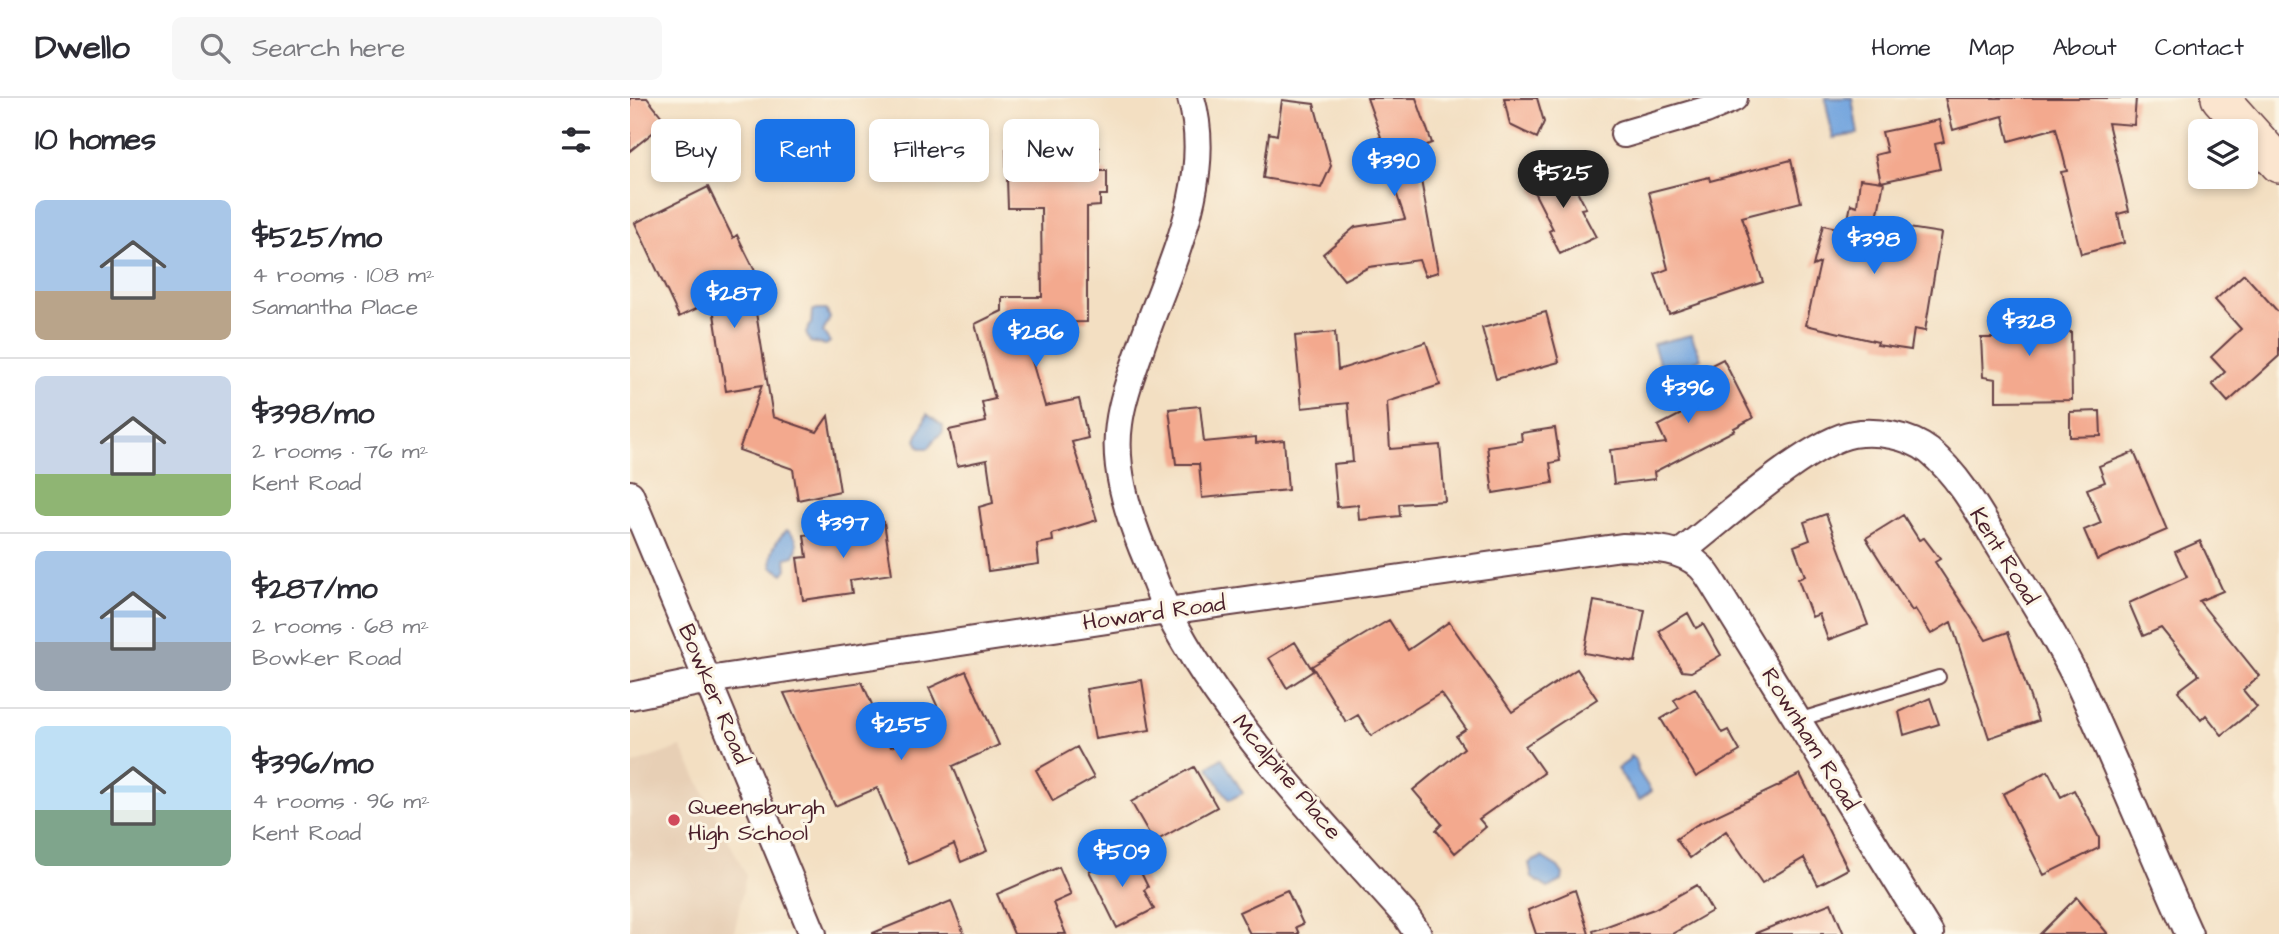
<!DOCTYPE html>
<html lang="en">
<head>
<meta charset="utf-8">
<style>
  body { margin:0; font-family:"Architects Daughter",sans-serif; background:#f7f7f7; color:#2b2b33; height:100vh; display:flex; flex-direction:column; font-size:26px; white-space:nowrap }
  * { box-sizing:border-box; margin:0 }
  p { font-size:23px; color:#7c7c81 }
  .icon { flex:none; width:38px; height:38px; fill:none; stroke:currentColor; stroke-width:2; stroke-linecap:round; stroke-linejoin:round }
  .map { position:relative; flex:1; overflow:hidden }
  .panel { display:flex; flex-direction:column; background:#fff; width:630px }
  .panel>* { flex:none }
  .guide { position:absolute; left:21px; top:21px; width:665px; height:63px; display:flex; gap:14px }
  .controls { position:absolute; left:1558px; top:21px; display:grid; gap:14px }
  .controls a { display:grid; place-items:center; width:70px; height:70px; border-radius:10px; background:#fff; box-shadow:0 4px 10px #0003; font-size:35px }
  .price { position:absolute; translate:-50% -60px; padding:0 16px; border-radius:24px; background:#1a73e8; color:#fff; font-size:23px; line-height:46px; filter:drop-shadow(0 2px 4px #0008) }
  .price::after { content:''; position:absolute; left:50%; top:42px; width:21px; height:16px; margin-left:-10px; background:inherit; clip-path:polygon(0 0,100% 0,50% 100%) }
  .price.selected { background:#222; color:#fff }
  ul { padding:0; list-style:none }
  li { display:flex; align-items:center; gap:21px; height:175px; padding:0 35px }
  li+li { border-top:2px solid #e1e1e2 }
  li span { display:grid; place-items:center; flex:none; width:196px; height:140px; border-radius:10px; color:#555 }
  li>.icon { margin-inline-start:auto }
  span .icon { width:84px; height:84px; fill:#fffc; stroke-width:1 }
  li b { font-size:30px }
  h2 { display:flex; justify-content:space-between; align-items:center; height:84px; padding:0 35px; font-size:30px }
  .chip { padding:0 24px; border-radius:10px; background:#fff; box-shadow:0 4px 10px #0003; font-size:24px; line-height:63px }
  .chip.selected { background:#1a73e8; color:#fff }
  header { display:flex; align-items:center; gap:42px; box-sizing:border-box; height:98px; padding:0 35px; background:#fff; border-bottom:2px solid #e1e1e2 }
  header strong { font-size:33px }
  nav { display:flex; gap:38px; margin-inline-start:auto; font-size:24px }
  .search { width:490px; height:63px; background:#f7f7f7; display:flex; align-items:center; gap:18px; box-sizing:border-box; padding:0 24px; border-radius:10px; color:#7c7c81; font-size:26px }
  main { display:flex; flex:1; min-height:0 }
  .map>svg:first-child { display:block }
  .built { fill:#e7cfb5 }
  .water { fill:#72a4de; stroke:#5e6284; stroke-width:2 }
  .building { fill:#f3a98e }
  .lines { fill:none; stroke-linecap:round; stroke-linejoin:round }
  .lane-casing { stroke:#633c42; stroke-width:16 }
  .street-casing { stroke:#633c42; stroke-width:30 }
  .secondary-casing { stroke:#633c42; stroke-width:40 }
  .lane { stroke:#fff; stroke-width:12 }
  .street { stroke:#fff; stroke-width:26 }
  .secondary { stroke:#fbe5cf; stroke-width:37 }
  .poi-dot { fill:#d1495b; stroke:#fcf5e5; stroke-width:2.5 }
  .labels { text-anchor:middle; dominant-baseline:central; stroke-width:6; stroke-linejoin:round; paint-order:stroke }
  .street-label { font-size:23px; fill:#4a1f2b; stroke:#fcf5e5 }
  .poi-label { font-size:23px; fill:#4a1f2b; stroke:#fcf5e5; text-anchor:start }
</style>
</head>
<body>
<header>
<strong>Dwello</strong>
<div class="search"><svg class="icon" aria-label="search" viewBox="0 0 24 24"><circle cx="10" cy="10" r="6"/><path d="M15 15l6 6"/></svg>Search here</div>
<nav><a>Home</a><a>Map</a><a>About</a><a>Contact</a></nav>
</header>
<main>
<section class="panel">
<h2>10 homes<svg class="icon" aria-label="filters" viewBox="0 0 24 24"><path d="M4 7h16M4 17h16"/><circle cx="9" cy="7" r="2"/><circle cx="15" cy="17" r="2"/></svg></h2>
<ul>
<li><span style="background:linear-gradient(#a9c7e8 65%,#b9a48a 0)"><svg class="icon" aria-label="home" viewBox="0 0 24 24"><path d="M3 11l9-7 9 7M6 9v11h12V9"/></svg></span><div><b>$525/mo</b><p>4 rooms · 108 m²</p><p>Samantha Place</p></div></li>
<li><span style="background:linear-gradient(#c9d6e8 70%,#8fb573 0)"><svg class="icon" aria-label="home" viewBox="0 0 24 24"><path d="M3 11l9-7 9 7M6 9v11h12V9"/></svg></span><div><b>$398/mo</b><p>2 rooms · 76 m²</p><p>Kent Road</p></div></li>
<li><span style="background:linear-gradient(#a9c7e8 65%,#9aa5b1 0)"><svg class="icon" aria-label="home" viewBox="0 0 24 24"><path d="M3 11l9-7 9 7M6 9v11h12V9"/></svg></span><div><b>$287/mo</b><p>2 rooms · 68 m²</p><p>Bowker Road</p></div></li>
<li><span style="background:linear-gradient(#bfe0f5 60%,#7fa58c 0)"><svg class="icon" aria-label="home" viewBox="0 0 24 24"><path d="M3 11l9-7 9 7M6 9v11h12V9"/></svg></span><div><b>$396/mo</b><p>4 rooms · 96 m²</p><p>Kent Road</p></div></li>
</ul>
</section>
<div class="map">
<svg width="1649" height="836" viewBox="0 0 1649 836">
  <rect width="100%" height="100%" fill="#fcf5e5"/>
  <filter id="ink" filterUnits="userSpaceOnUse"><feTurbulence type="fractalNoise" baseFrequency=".0143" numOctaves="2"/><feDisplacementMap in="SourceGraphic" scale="14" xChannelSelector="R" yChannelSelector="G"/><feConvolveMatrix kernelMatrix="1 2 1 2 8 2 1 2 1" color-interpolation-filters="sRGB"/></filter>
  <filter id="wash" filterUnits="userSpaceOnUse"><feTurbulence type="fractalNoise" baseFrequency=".00686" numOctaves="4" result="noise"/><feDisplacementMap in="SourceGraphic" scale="28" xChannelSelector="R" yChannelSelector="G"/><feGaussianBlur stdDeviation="1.57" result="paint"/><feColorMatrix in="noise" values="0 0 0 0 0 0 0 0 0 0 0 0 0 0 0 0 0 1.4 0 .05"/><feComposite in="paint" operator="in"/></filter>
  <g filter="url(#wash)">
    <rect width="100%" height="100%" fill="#f3dfc2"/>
    <path class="built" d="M 51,649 L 116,777 L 104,836 L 0,836 L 0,667 Z"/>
    <path class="water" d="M 1195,0 L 1222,0 L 1228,36 L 1203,40 Z
      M 187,211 L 196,211 L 200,220 L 193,234 L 200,244 L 196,247 L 180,244 L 176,235 L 181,226 L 182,213 Z
      M 1061,237 L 1071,260 L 1035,281 L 1023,246 Z
      M 297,316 L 313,328 L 313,334 L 304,342 L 299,350 L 290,350 L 286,342 Z
      M 157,432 C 168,439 170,447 164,458 L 156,460 L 157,471 L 153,476 L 142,469 C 139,454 146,442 157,432 Z
      M 1000,658 C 1007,662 1008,666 1008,673 L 1021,693 L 1009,702 L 987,671 L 998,663 Z
      M 592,660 L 613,695 L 599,702 L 578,669 Z
      M 912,759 L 928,769 L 933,776 L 932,783 L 918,790 L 902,780 L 899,765 Z"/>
    <g id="blocks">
      <path class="building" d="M 0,0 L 17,0 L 36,24 L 0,53 Z
        M 737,0 L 786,0 L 802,45 L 789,50 L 798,75 L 790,77 L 808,174 L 795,178 L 789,162 L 739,169 L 714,182 L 693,156 L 725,129 L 775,121 L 748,40 L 751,39 Z
        M 874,0 L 907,0 L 914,24 L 907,40 L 880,27 Z
        M 1315,0 L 1506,0 L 1504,27 L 1478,25 L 1499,113 L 1488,116 L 1494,145 L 1451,156 L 1431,74 L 1437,73 L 1426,30 L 1379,43 L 1373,18 L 1323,32 Z
        M 652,2 L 684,6 L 701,68 L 691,90 L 633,80 L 639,35 L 647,37 Z
        M 1309,22 L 1314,44 L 1305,46 L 1310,71 L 1251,84 L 1245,57 L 1257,54 L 1252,34 Z
        M 469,49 L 469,73 L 477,73 L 477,97 L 470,97 L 470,108 L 457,109 L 457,224 L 391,225 L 415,308 L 449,301 L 458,340 L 442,344 L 467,422 L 422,436 L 423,443 L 407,446 L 409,466 L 358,473 L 349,409 L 363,405 L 357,362 L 327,368 L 319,332 L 356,324 L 352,304 L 365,301 L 345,226 L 372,213 L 372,199 L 412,199 L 411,110 L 378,110 L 376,51 Z
        M 1161,62 L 1171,104 L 1112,119 L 1133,184 L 1039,216 L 1025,176 L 1038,171 L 1019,94 L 1079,79 L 1080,83 Z
        M 920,66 L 940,79 L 956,110 L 951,111 L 966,139 L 930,156 L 919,133 L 923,131 L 903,92 Z
        M 1230,81 L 1254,84 L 1246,125 L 1311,135 L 1295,233 L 1284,231 L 1281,252 L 1247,247 L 1248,244 L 1176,227 L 1190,165 L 1183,168 L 1193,127 L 1216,132 L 1221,106 L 1227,108 Z
        M 78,89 L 103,140 L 107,137 L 126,175 L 120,178 L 143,319 L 187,334 L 198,318 L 210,393 L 168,402 L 163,371 L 109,352 L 132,287 L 96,293 L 82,203 L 49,219 L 5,125 Z
        M 1614,176 L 1649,215 L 1649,258 L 1598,304 L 1582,286 L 1595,274 L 1581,259 L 1611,231 L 1585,202 Z
        M 916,214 L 929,264 L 866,281 L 852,230 Z
        M 1366,216 L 1433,216 L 1432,232 L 1441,234 L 1442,302 L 1366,303 L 1366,281 L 1353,279 L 1351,240 L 1365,240 Z
        M 705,234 L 708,272 L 796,244 L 810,287 L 757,304 L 760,351 L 810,347 L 815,403 L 769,406 L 770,418 L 729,422 L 728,407 L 707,409 L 703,366 L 723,364 L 718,305 L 672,310 L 665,238 Z
        M 1093,261 L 1123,320 L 1104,330 L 1105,332 L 1024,374 L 1025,381 L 984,386 L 980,352 L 1036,345 L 1028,328 L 1059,312 L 1046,285 Z
        M 570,308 L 574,344 L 626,339 L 626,345 L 654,342 L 658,392 L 572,400 L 569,366 L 546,366 L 539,311 Z
        M 1470,313 L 1471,338 L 1440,339 L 1440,314 Z
        M 925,330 L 930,363 L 920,365 L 923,385 L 863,395 L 857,348 L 892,343 L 891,335 Z
        M 1504,354 L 1537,432 L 1467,462 L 1454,432 L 1471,425 L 1457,391 L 1475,384 L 1469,368 Z
        M 1196,416 L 1238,527 L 1198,542 L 1189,516 L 1182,519 L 1168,481 L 1175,478 L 1164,448 L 1180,442 L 1174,424 Z
        M 1273,417 L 1289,442 L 1294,440 L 1310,461 L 1305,464 L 1356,542 L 1378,534 L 1408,623 L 1359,640 L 1321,524 L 1301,536 L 1285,511 L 1282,513 L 1236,440 Z
        M 254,424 L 262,476 L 220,482 L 222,495 L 173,502 L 167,460 L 177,459 L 174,437 Z
        M 1570,443 L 1593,493 L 1569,503 L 1629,578 L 1613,592 L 1627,609 L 1592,637 L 1576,617 L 1571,622 L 1548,593 L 1569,577 L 1531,530 L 1513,538 L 1499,505 L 1557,479 L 1545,454 Z
        M 964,503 L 1015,512 L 1005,564 L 954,555 Z
        M 1058,515 L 1066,530 L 1073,526 L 1091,557 L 1061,574 L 1052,573 L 1029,533 Z
        M 759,522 L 778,552 L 819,524 L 882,614 L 947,571 L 967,601 L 895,648 L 914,675 L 849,721 L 856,729 L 825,755 L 806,732 L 812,726 L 783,692 L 834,650 L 826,638 L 836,631 L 811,595 L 741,638 L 728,617 L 716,624 L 682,568 Z
        M 665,544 L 683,573 L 657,590 L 639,560 Z
        M 336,573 L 369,647 L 323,668 L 357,753 L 331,764 L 324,746 L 279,766 L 247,690 L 205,708 L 154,595 L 232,584 L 261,649 L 315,625 L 299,590 Z
        M 512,582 L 520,632 L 465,641 L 456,591 Z
        M 1065,590 L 1092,635 L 1098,632 L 1110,653 L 1066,679 L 1031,621 L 1049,610 L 1044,602 Z
        M 1300,600 L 1309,626 L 1274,637 L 1269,614 Z
        M 447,649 L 464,680 L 423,703 L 406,672 Z
        M 564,669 L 587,709 L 524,744 L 501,704 Z
        M 1418,673 L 1431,699 L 1444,692 L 1469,740 L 1469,750 L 1414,777 L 1373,696 Z
        M 1170,676 L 1218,771 L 1188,787 L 1174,760 L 1132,785 L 1096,733 L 1060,760 L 1046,741 L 1066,727 L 1151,687 L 1150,686 Z
        M 500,752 L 518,789 L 514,792 L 524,811 L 487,830 L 459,773 Z
        M 429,769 L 441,797 L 423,805 L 436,836 L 384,836 L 367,796 Z
        M 1067,787 L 1082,813 L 1042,836 L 964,836 L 963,833 L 1024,811 Z
        M 657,792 L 673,826 L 666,829 L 669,836 L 620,836 L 609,814 Z
        M 945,792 L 959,836 L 906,836 L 898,812 Z
        M 1447,799 L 1478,836 L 1410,836 Z
        M 321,803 L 334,836 L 243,836 L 243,835 Z
        M 1201,805 L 1214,836 L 1126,836 L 1126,835 Z"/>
    </g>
  </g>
  <g filter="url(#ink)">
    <use href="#blocks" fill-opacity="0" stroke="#633c42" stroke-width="2"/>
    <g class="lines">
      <g class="lane-casing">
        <path id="lane" d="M 1168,622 L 1309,579"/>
      </g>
      <g class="street-casing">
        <path id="street" d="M 561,0 C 586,86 535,175 509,255 C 501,278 492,302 489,326 C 483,368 497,412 512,450 C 521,471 528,494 538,514 C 594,625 694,725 776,818 L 788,836
          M 994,36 L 1076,12 L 1104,0
          M 0,396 L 183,836
          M 1050,455 C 1088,426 1179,343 1223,336 C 1247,332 1280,338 1299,353 C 1330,378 1351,418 1371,451 C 1397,494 1426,538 1448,584 C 1487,667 1521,752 1559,836
          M 0,598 L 78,582 L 537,513 L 992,449 C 1019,450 1051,449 1071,469 C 1077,475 1082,484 1087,492 L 1300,836"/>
      </g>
      <g class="secondary-casing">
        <path id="secondary" d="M 1590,0 L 1649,66"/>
      </g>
      <use href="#lane" class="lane"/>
      <use href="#street" class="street"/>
      <use href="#secondary" class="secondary"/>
    </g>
  </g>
  <circle class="poi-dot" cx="44" cy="722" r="7"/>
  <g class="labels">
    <g class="street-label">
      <text transform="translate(1374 458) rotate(58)">Kent Road</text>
      <text transform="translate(524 515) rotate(-8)">Howard Road</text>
      <text transform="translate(84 596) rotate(67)">Bowker Road</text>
      <text transform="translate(1180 641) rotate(58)">Rownham Road</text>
      <text transform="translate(657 679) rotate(50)">Mcalpine Place</text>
    </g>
    <g class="poi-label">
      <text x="58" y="709">Queensburgh<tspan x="58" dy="26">High School</tspan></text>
    </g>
  </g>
</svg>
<div class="controls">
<a><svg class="icon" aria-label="layers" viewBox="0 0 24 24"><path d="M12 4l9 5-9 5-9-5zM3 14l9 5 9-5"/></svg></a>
</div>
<b class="price" style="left:764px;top:100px">$390</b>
<b class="price selected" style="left:933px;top:112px">$525</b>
<b class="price" style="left:1244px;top:178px">$398</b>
<b class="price" style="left:104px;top:232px">$287</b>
<b class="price" style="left:1399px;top:260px">$328</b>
<b class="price" style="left:406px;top:271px">$286</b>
<b class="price" style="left:1058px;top:327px">$396</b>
<b class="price" style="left:213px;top:462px">$397</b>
<b class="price" style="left:271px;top:664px">$255</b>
<b class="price" style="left:492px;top:791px">$509</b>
<div class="guide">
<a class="chip">Buy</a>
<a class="chip selected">Rent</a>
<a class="chip">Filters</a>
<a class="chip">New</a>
</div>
</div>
</main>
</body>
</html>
